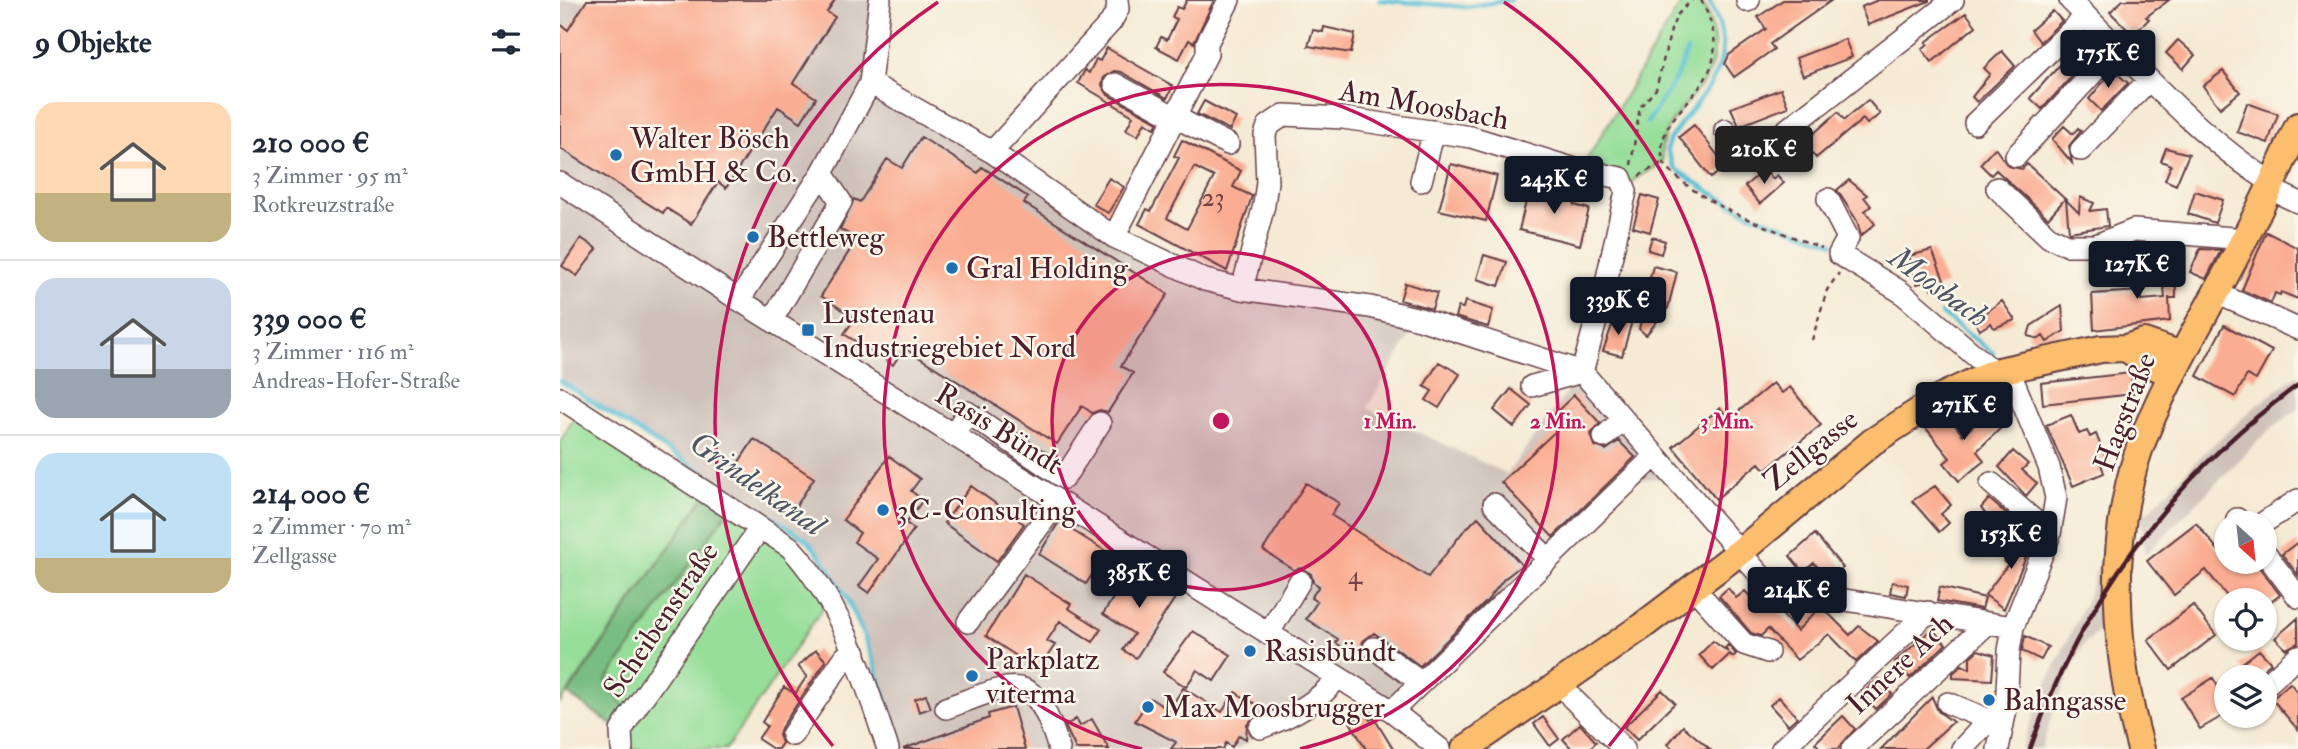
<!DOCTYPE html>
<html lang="de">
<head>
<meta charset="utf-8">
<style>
  body { margin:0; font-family:"IM FELL Double Pica",serif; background:#f6f6f7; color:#1f2937; height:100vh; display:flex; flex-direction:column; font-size:26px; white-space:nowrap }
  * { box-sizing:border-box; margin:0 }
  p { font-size:23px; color:#747a83 }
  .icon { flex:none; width:38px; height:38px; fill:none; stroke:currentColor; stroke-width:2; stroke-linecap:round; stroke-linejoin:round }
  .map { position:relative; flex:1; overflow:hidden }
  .side { display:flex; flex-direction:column; background:#fff; width:560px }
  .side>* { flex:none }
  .needle { width:46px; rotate:153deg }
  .buttons { position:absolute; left:1654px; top:511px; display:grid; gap:14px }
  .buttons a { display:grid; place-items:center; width:63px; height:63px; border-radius:50%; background:#fff; box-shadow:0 2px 5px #0004; font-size:35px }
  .price { position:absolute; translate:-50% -60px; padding:0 16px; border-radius:7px; background:#111827; color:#fff; font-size:23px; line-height:46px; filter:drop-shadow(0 2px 4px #0008) }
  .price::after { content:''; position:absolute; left:50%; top:42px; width:21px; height:16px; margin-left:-10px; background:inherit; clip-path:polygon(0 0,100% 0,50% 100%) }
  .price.on { background:#222; color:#fff }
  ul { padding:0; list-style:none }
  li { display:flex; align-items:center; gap:21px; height:175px; padding:0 35px }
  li+li { border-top:2px solid #e0e1e3 }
  li span { display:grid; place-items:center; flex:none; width:196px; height:140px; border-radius:21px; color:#555 }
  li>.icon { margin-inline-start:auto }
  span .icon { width:84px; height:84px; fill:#fffc; stroke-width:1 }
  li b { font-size:30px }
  h2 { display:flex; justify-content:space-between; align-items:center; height:84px; padding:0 35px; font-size:30px }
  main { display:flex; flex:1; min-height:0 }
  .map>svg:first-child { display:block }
  .industrial { fill:#cec1ba }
  .green { fill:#96de99; stroke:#707e62; stroke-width:2 }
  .forest { fill:#78bd81; stroke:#616e56; stroke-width:2 }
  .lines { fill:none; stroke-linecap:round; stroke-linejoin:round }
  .stream { stroke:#58bfd5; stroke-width:4.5 }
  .building { fill:#faad92; fill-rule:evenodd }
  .minor-casing { stroke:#643d44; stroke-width:24 }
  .major-casing { stroke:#643d44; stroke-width:30 }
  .path { stroke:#643d44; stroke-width:2.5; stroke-dasharray:5 5; stroke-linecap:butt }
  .minor { stroke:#fff; stroke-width:21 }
  .major { stroke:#fbbe6e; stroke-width:26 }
  .rail { stroke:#4a1f2b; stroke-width:4.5 }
  .ring { fill:none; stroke:#c2185b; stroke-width:3.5 }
  .poi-dot { fill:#1f6fb2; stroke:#fbf7ec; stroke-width:2.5 }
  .labels { text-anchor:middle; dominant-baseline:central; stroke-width:5; stroke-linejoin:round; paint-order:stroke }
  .number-label { font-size:26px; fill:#764245 }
  .street-label { font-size:30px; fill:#4a1f2b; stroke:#fbf7ec }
  .poi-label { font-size:30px; fill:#4a1f2b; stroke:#fbf7ec; text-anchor:start }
  .water-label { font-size:32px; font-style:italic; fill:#4f5766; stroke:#fbf7ec }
  .centre { fill:#c2185b; stroke:#fbf7ec; stroke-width:3.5 }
  .ring-label { font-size:21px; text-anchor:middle; font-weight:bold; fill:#c2185b; stroke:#fbf7ec; stroke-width:5; stroke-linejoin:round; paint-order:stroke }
</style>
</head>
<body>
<main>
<section class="side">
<h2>9 Objekte<svg class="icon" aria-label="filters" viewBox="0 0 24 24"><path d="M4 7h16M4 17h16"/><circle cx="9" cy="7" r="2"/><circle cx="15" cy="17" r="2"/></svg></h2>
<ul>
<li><span style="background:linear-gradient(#ffd9b3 65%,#c2b280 0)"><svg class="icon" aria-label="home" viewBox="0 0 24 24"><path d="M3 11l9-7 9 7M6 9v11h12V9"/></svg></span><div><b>210 000 €</b><p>3 Zimmer · 95 m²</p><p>Rotkreuzstraße</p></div></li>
<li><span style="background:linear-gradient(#c9d6e8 65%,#9aa5b1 0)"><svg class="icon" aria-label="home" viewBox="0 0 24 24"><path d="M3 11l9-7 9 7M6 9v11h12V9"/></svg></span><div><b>339 000 €</b><p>3 Zimmer · 116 m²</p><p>Andreas-Hofer-Straße</p></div></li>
<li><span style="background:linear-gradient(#bfe0f5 75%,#c2b280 0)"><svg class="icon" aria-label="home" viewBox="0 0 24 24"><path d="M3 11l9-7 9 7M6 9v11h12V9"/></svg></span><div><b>214 000 €</b><p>2 Zimmer · 70 m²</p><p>Zellgasse</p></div></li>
</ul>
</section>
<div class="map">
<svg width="1738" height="749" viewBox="0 0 1738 749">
  <rect width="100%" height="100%" fill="#fbf7ec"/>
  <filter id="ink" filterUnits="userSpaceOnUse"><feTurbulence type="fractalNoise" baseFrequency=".0143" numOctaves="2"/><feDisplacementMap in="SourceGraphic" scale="14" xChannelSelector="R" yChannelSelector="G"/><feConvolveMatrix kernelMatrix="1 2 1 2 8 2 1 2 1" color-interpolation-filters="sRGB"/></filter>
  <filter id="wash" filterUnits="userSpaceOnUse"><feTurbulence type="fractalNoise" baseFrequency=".00686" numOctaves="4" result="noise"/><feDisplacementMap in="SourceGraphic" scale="28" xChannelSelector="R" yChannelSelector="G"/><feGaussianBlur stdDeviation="1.57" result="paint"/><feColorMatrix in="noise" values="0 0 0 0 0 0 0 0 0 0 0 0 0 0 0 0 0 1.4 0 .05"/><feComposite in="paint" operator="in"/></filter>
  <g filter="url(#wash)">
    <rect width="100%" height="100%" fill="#f5ead4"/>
    <path class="industrial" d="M 0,0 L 320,0 L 311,83 L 645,280 L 860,319 L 807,408 L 947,474 L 1022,372 L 1114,477 L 1075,480 L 838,715 L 777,678 L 678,749 L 343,749 L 301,627 L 265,560 L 246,539 L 0,381 Z
      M 1738,374 L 1738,409 L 1708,431 L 1585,555 L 1580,511 L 1588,512 L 1645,452 L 1695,407 Z
      M 1540,560 L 1542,628 L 1522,646 L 1496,704 L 1481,749 L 1461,749 L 1480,698 L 1527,599 Z"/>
    <path class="green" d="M 1123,0 L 1141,0 C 1189,94 1090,100 1103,162 L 1064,186 L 1029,164 L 1027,159 Z
      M 19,410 L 147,493 L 0,703 L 0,442 Z
      M 170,508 L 230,547 L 269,599 L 166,749 L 67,749 L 70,716 L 46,681 Z"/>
    <path class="forest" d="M 147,493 L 170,508 L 46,680 L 70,716 L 61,731 L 8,694 Z"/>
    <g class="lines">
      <path class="stream" d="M 819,0 L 906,7 L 950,0
        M 1148,0 C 1185,63 1144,89 1109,140 L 1107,150 L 1114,168 L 1150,192 L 1190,214 L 1273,243
        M 1087,123 L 1116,78 L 1127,51
        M 1381,313 L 1433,353
        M 0,381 L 246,539 C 299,597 318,676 342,749"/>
    </g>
    <g id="blocks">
      <path class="building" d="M 27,0 L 275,0 L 267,12 L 275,17 L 233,83 L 256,98 L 241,122 L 218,107 L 166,188 L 158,182 L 131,224 L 106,208 L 103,213 L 0,148 L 0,24 L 8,30 Z
        M 627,0 L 654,0 L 634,43 L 629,40 L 619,59 L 596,47 L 601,37 L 607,40 L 617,19 L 612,17 L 617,7 L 622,9 Z
        M 1223,0 L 1272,0 L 1210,44 L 1214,49 L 1174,77 L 1165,64 L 1169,55 L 1206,29 L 1198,17 Z
        M 1318,0 L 1369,0 L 1369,1 L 1308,25 L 1301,7 Z
        M 1563,0 L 1609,0 L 1586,17 L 1589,19 L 1573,35 L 1550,12 Z
        M 1493,11 L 1502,21 L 1480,42 L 1471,30 Z
        M 1406,13 L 1416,26 L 1372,62 L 1362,49 L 1368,44 L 1366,42 Z
        M 764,27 L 795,34 L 791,53 L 748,46 L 753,30 L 763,32 Z
        M 1527,35 L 1538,48 L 1482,109 L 1470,98 Z
        M 1285,39 L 1292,57 L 1243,76 L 1236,58 Z
        M 1618,40 L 1635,55 L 1623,69 L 1606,53 Z
        M 547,48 L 613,86 L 607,98 L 561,72 L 554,71 L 544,77 L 542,85 L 548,95 L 598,122 L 595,128 L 585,122 L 578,136 L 566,130 L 573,116 L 518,83 L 525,70 L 529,73 L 536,59 L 540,61 Z
        M 1442,51 L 1455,66 L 1417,102 L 1412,97 L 1430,74 L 1424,68 Z
        M 1553,70 L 1568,83 L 1541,111 L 1529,99 Z
        M 1663,71 L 1680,92 L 1660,108 L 1643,86 Z
        M 1221,89 L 1228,107 L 1179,126 L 1171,108 Z
        M 1308,100 L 1320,114 L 1307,124 L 1303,119 L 1256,158 L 1251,152 L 1240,161 L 1233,152 L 1278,112 L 1284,120 Z
        M 644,101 L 676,118 L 670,130 L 637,114 Z
        M 1687,103 L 1718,114 L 1708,143 L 1677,132 Z
        M 1134,125 L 1166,166 L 1151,178 L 1119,137 Z
        M 1504,126 L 1513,134 L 1518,128 L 1521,131 L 1509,146 L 1512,163 L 1492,139 Z
        M 361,137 L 418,173 L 422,167 L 468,197 L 464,203 L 608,294 L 561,366 L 573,373 L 548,412 L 540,410 L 532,413 L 522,406 L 497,444 L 344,348 L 333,365 L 284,334 L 295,318 L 261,296 L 297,239 L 280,229 L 294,199 L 300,202 L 327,159 L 342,168 Z
        M 622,140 L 681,171 L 673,187 L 692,196 L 667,271 L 579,224 L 587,209 L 591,211 L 619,158 L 614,156 ZM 634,167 L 654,177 L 627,229 L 607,218 Z
        M 1435,148 L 1448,166 L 1462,169 L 1467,164 L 1505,199 L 1488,218 L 1436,170 L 1431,175 L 1420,164 Z
        M 1606,148 L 1629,154 L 1616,185 L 1605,180 L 1611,165 L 1601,161 Z
        M 891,164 L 937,176 L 926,221 L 879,210 Z
        M 1205,169 L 1213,179 L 1217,175 L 1224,183 L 1200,204 L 1185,186 Z
        M 549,178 L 564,187 L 548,213 L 533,204 Z
        M 1289,180 L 1307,195 L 1304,197 L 1311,206 L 1305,211 L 1315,224 L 1301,236 L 1297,221 L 1277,190 Z
        M 970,185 L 1016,196 L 1014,205 L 1029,209 L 1020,245 L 959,230 Z
        M 1635,191 L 1663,200 L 1655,223 L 1628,214 Z
        M 1082,195 L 1099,200 L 1090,232 L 1073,227 Z
        M 1520,197 L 1534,203 L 1530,211 L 1546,209 L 1548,226 L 1509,232 L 1506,200 L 1519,213 Z
        M 1706,232 L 1738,248 L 1738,299 L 1721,292 L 1720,295 L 1715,293 L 1711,303 L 1682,290 Z
        M 1092,237 L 1105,241 L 1101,254 L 1088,250 Z
        M 21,238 L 37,249 L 17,276 L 2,266 Z
        M 1640,249 L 1661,250 L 1646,279 L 1630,272 Z
        M 1372,250 L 1386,285 L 1371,289 L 1369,281 L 1357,284 L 1349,256 Z
        M 1601,250 L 1615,256 L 1616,298 L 1609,298 L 1610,321 L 1534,330 L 1532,294 L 1581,291 L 1581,300 L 1605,298 L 1603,278 L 1591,272 Z
        M 924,255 L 947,262 L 939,286 L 917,279 Z
        M 1093,266 L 1117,272 L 1108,308 L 1086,335 L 1079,329 L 1083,312 L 1092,304 L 1087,290 Z
        M 845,283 L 877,293 L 872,309 L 840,300 Z
        M 905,301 L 933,310 L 928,327 L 895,317 L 898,307 L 903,308 Z
        M 1442,301 L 1455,320 L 1434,328 L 1431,323 L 1420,330 L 1414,321 Z
        M 1502,306 L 1504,331 L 1487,342 L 1483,336 L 1479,339 L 1468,336 L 1471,326 Z
        M 1055,317 L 1072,321 L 1062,356 L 1043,351 Z
        M 1664,325 L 1712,351 L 1696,380 L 1687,375 L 1675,397 L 1637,376 Z
        M 879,362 L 900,374 L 879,408 L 866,400 L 872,391 L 864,386 Z
        M 1571,373 L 1573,394 L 1483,404 L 1481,383 Z
        M 1213,383 L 1222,393 L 1230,387 L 1261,425 L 1205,470 L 1199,463 L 1156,499 L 1113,447 L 1160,408 L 1169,419 Z
        M 951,389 L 971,405 L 954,427 L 934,410 Z
        M 1014,395 L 1040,423 L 1031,434 L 1035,446 L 1046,450 L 1059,441 L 1075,457 L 993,537 L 941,482 L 1000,427 L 991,417 Z
        M 1430,410 L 1444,425 L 1417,451 L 1424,461 L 1399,481 L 1384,463 L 1390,458 L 1365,427 L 1386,414 L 1403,435 Z
        M 1511,415 L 1519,434 L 1527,431 L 1530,437 L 1536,434 L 1547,462 L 1541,464 L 1544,473 L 1513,486 L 1486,425 Z
        M 194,439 L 254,478 L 233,511 L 173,471 Z
        M 1453,451 L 1468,464 L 1462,470 L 1477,483 L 1466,496 L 1439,467 Z
        M 329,456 L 360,479 L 351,491 L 363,500 L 346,523 L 354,529 L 309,593 L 299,586 L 318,559 L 294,542 L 300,533 L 283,520 Z
        M 746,483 L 779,503 L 771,515 L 868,577 L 902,533 L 918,517 L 962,565 L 944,579 L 927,601 L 860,666 L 814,633 L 803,641 L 800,654 L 789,647 L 787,650 L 776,643 L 778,639 L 746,619 L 757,602 L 751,598 L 759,586 L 753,582 L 751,574 L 741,568 L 734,570 L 703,550 Z
        M 411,486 L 464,524 L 437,561 L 384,523 Z
        M 1375,486 L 1391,505 L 1381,514 L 1389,523 L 1379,532 L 1352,501 Z
        M 1429,499 L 1449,516 L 1435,526 L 1421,508 Z
        M 499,522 L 547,552 L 526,584 L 479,554 Z
        M 1636,523 L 1676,572 L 1690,562 L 1695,562 L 1720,595 L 1704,607 L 1704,600 L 1670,600 L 1646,570 L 1614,595 L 1587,561 Z
        M 1462,530 L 1474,538 L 1444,609 L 1425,595 L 1448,564 L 1444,562 L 1449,550 L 1453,552 Z
        M 1255,534 L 1283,568 L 1269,580 L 1254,563 L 1243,572 L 1230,556 Z
        M 1738,542 L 1738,575 L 1722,554 Z
        M 571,570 L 615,598 L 576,658 L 563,650 L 574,634 L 543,614 Z
        M 464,574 L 511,604 L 508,608 L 541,629 L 533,642 L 500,621 L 487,641 L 495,645 L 478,670 L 426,636 Z
        M 1332,582 L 1348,585 L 1346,596 L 1330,593 Z
        M 1380,587 L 1425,598 L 1422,609 L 1377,601 Z
        M 1168,588 L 1176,598 L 1185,591 L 1199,606 L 1204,601 L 1207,605 L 1211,602 L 1237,631 L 1258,609 L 1265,610 L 1290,635 L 1299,626 L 1318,641 L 1296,662 L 1269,634 L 1237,660 L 1208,629 L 1201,636 L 1191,633 L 1159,596 Z
        M 1633,605 L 1656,635 L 1611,670 L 1588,640 Z
        M 1738,618 L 1738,643 L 1726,649 L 1715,638 Z
        M 1372,629 L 1386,644 L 1350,678 L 1335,662 Z
        M 633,631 L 671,655 L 654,681 L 637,670 L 626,687 L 603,672 Z
        M 1465,636 L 1488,647 L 1481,660 L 1462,651 Z
        M 1153,641 L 1168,652 L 1165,648 L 1168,645 L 1176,654 L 1173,657 L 1170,654 L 1153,670 L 1139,655 Z
        M 256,650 L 266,661 L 221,728 L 219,735 L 222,743 L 218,749 L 213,749 L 198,739 L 207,726 L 202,722 L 224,687 L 235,694 L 247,676 L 238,666 Z
        M 1418,650 L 1434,655 L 1432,680 L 1393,678 L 1393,673 L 1402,665 L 1410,669 L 1410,657 Z
        M 1699,650 L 1711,663 L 1695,677 L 1690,677 L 1680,665 Z
        M 1653,678 L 1660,690 L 1666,686 L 1666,714 L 1640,729 L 1621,698 Z
        M 1318,679 L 1332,694 L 1316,709 L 1302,694 Z
        M 1730,683 L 1738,693 L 1738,730 L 1712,699 Z
        M 623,688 L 662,712 L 675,692 L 697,705 L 692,714 L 695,716 L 687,725 L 686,739 L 679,735 L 672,747 L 666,743 L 663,749 L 611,749 L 616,742 L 575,721 L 590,698 L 609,710 Z
        M 1102,690 L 1115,703 L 1077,740 L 1064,727 Z
        M 366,695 L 371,708 L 359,712 L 355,699 Z
        M 1219,697 L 1237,717 L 1228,725 L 1210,705 Z
        M 1372,697 L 1378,711 L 1393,722 L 1363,749 L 1321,749 Z
        M 453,707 L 465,749 L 343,749 L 429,718 L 428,714 Z
        M 806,713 L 810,720 L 814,718 L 833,749 L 806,749 L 790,722 Z
        M 1283,716 L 1295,729 L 1278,749 L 1261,749 L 1255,743 Z
        M 983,717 L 999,739 L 990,746 L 974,724 Z
        M 516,719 L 520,726 L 532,719 L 549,749 L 516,749 L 505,726 Z
        M 1020,724 L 1036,742 L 1029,749 L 1012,749 L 1003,739 Z
        M 1123,726 L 1150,749 L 1113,749 L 1108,744 Z"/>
    </g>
  </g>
  <g filter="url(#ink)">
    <use href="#blocks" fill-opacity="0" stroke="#643d44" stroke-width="2"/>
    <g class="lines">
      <g class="minor-casing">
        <path id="minor" d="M 1510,0 C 1575,64 1635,134 1712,183
          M 1187,1 L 1189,0
          M 310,83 L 432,152 L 554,237 L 645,280 L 682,289 L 810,307 L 860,319 L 1022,372 L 1200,575 L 1217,589 L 1453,627
          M 1415,123 L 1526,16
          M 1165,130 L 1188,160 L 1393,0
          M 668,144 L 615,117 L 647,54 L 647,43 L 669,0
          M 1521,150 L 1589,80
          M 432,152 L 551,22 L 558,9 L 557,0
          M 1456,156 L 1556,48
          M 861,181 L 874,131
          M 0,183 L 179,300 L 832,711 L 880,749
          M 1437,188 L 1489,237 L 1507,245 L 1536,245 L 1574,230 L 1685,239
          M 1710,189 L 1738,202
          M 1268,199 L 1288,238 L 1279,254 L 1341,292 L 1434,372
          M 554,237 L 615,117 L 555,84
          M 682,289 L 704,205 L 707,182 L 705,135 L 708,126 L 724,115 L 783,118 L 911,137 L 1015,169 L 1061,178 L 1066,191 L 1044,292 L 1022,372 L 972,386
          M 1044,292 L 1079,300
          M 1656,293 L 1738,329
          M 179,300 L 262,173 L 310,83 L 320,0
          M 212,320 L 281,202 L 262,173
          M 0,398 L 230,547 C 283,605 303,676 328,749
          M 394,435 L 407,412 L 504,478 L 540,423
          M 1044,437 L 1062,420
          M 1431,483 L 1490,534
          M 934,504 L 988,559
          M 1677,519 L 1680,523
          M 1703,523 L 1738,500
          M 1704,552 L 1738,597
          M 1134,588 L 1184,644 L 1208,652
          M 408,622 L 498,501
          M 708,634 L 740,581
          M 814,648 L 860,682
          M 1001,683 L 1012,698 L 1064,749
          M 1704,687 L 1738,656
          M 1388,703 L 1429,720
          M 386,708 C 456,683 474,666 499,749
          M 832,711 L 1095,456
          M 700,728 C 728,718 759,702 777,678
          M 232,735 L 285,657 L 295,653
          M 62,749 L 61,731 L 70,716 L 200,528
          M 1222,749 L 1368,612
          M 1292,749 L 1428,623
          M 1402,749 L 1429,720 L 1446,709
          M 1438,749 L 1446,709 L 1449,651 L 1453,627 L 1490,534 L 1496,498 L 1489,467 L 1448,368"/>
      </g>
      <g class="major-casing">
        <path id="major" d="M 1566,348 L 1588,363 L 1612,374
          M 905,749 L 1081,627 L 1181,551 L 1312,442 L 1381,397 L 1434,372 L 1541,349 L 1566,348 L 1584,342 L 1622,355
          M 1581,749 C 1554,654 1547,545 1579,450 C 1599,395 1628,344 1656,293 C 1686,238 1713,183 1738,126"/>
      </g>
      <path class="path" d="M 1141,0 C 1190,92 1090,100 1103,162 C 1136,205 1213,229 1262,248
        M 1071,165 L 1080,107 L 1096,89 L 1111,30 L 1117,15 L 1132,0
        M 1079,176 L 1103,162
        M 1252,340 L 1267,290 L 1279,273"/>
      <use href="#minor" class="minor"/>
      <use href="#major" class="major"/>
      <path class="rail" d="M 1470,749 C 1520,604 1613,475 1738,385"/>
    </g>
  </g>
  <circle cx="661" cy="421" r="169" fill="#c2185b" fill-opacity=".12"/>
  <g class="ring">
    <circle cx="661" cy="421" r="169"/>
    <path d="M582 749A337 337 0 1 1 740 749"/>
    <path d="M273 746A506 506 0 0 1 378 2M944 2A506 506 0 0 1 1049 746"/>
  </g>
  <g class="poi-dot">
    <circle cx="56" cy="155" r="7"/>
    <circle cx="193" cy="237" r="7"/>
    <circle cx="392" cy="268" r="7"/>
    <rect x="241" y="323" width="14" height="14" rx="3.5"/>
    <circle cx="323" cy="510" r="7"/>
    <circle cx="690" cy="651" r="7"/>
    <circle cx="412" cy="676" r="7"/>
    <circle cx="1429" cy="700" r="7"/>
    <circle cx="588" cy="707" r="7"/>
  </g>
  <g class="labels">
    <g class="number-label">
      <text x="653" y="198">23</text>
      <text x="795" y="576">4</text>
    </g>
    <g class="street-label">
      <text transform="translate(864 105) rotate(10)">Am Moosbach</text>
      <text transform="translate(1565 412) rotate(-69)">Hagstraße</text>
      <text transform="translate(439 429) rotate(32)">Rasis Bündt</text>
      <text transform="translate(1251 450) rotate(-39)">Zellgasse</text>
      <text transform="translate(101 620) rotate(-56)">Scheibenstraße</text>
      <text transform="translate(1340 664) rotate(-43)">Innere Ach</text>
    </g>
    <g class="poi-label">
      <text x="70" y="138">Walter Bösch<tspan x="70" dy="34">GmbH &amp; Co.</tspan></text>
      <text x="207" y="237">Bettleweg</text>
      <text x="406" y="268">Gral Holding</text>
      <text x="262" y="313">Lustenau<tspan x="262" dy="34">Industriegebiet Nord</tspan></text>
      <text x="337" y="510">3C-Consulting</text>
      <text x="704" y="651">Rasisbündt</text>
      <text x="426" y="659">Parkplatz<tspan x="426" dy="34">viterma</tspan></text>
      <text x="1443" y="700">Bahngasse</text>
      <text x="602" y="707">Max Moosbrugger</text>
    </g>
    <g class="water-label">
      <text transform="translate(1379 287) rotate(36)">Moosbach</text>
      <text transform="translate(197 484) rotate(35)">Grindelkanal</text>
    </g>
  </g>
  <circle cx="661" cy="421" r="10" class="centre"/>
  <g class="ring-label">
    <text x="830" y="428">1 Min.</text>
    <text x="998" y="428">2 Min.</text>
    <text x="1167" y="428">3 Min.</text>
  </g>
</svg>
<div class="buttons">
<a><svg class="needle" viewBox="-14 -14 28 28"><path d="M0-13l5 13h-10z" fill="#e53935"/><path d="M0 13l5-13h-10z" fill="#747a83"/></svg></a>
<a><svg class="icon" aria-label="locate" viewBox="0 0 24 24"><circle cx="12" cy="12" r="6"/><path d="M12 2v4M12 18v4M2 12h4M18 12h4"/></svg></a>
<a><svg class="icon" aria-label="layers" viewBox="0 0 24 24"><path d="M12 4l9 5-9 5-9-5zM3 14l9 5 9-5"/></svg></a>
</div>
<b class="price" style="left:1548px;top:90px">175K €</b>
<b class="price on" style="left:1204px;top:186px">210K €</b>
<b class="price" style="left:994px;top:216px">243K €</b>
<b class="price" style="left:1577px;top:301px">127K €</b>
<b class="price" style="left:1058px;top:337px">339K €</b>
<b class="price" style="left:1404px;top:442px">271K €</b>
<b class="price" style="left:1451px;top:571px">153K €</b>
<b class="price" style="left:579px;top:610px">385K €</b>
<b class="price" style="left:1237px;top:627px">214K €</b>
</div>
</main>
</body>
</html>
